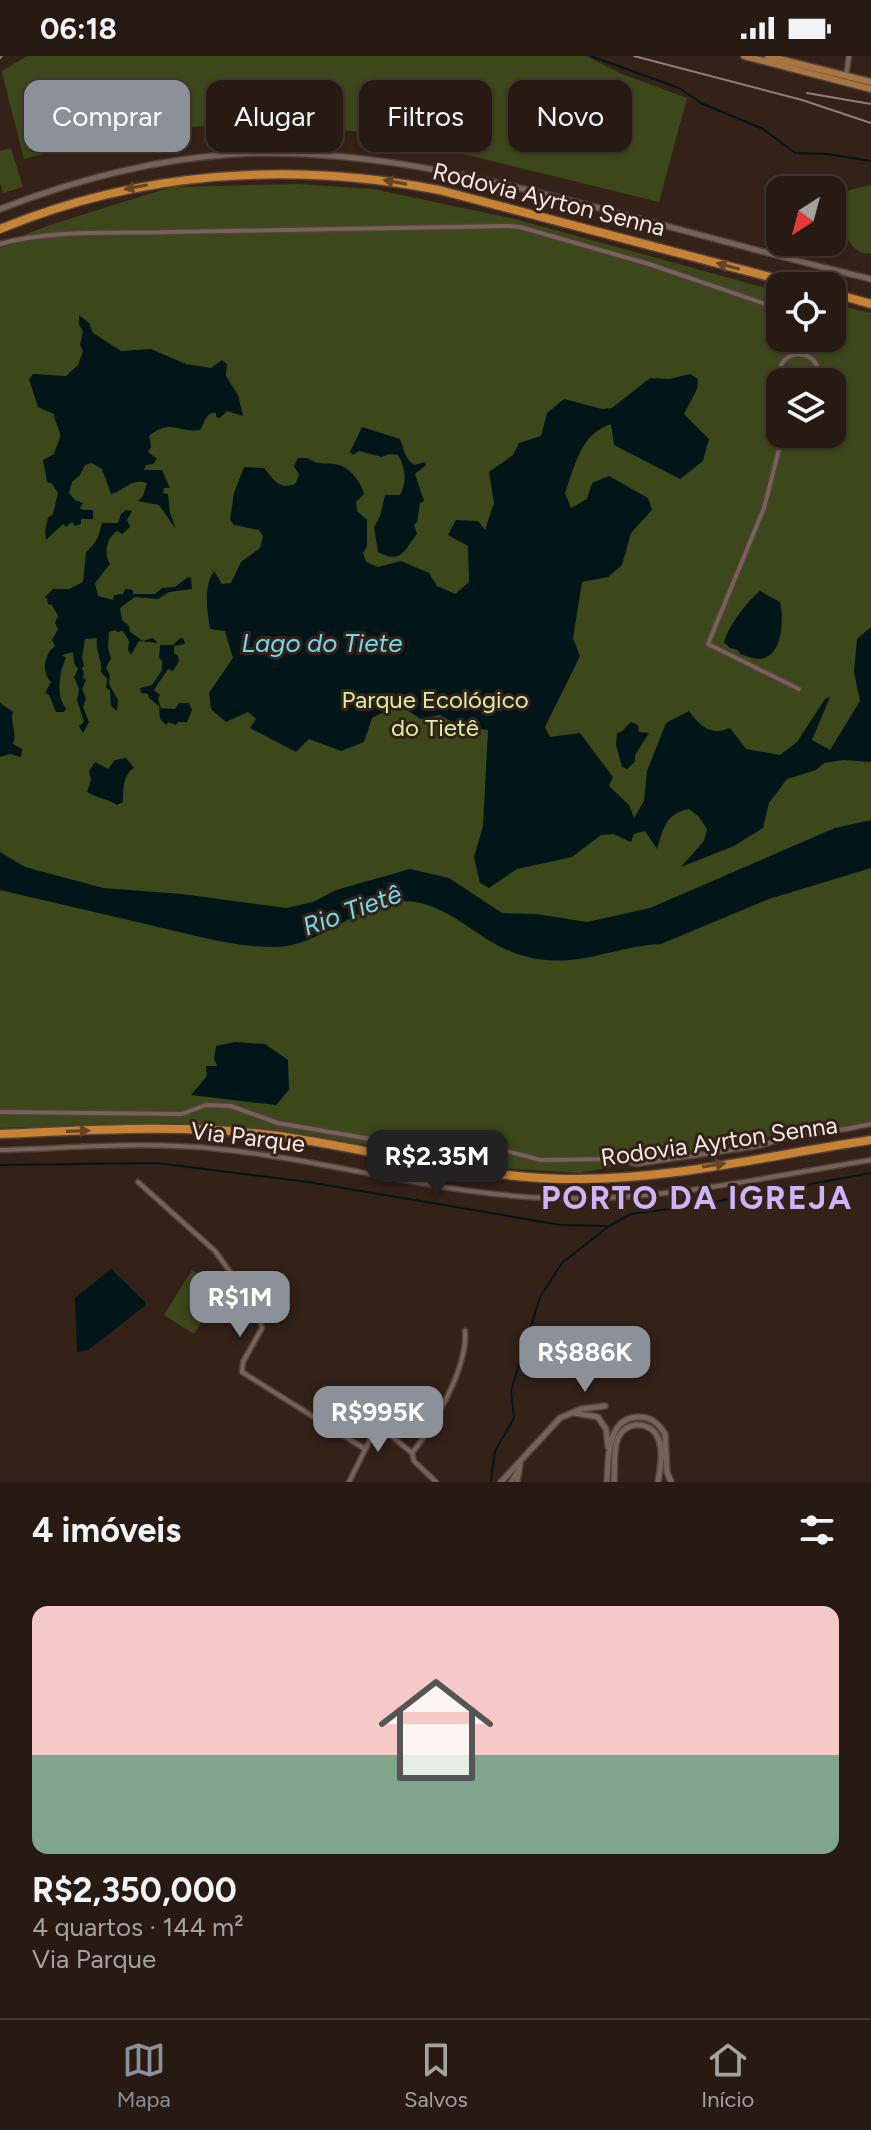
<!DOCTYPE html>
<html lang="pt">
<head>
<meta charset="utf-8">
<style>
  body { margin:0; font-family:Figtree,sans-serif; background:#2f231c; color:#f1f3f6; height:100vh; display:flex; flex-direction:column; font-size:30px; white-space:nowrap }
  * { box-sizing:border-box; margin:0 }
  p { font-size:26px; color:#a4a1a0 }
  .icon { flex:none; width:44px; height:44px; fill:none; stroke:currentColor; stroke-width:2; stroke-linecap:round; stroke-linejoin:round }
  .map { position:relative; height:1426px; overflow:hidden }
  .details { display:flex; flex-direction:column; background:#271a13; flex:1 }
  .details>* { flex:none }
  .banner { position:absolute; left:24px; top:24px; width:824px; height:72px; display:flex; gap:16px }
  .needle { width:52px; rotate:216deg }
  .buttons { position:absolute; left:766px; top:120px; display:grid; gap:16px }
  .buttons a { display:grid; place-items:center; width:80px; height:80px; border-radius:16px; background:#271a13; box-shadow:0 2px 6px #0004,0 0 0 2px #433833; font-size:40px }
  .price { position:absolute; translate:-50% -68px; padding:0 18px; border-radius:16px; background:#8c9099; color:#fff; font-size:26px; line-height:52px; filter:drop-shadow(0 2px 4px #0008) }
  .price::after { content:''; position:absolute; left:50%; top:48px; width:24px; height:18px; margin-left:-12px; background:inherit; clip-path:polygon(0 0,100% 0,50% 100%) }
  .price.active { background:#222; color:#fff }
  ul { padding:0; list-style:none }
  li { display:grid; align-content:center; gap:16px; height:424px; padding:0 32px }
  li span { display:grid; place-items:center; height:248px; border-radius:16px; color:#555 }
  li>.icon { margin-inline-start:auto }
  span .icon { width:144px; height:144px; fill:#fffc; stroke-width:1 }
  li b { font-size:34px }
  h2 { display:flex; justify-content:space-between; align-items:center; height:96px; padding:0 32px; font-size:34px }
  .tag { padding:0 28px; border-radius:16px; background:#271a13; box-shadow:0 2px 6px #0004,0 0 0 2px #433833; font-size:28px; line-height:72px }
  .tag.active { background:#8c9099; color:#fff }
  .status { display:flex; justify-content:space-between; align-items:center; height:56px; padding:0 40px; background:#271a13; direction:ltr }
  .status svg { height:22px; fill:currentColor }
  .dock { display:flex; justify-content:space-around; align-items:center; height:112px; border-top:2px solid #433833; background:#271a13; font-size:22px; color:#a4a1a0 }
  .dock a { display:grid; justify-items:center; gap:4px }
  .dock .active { color:#8c9099 }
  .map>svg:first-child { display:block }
  .green { fill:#3c481a; fill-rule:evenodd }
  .water { fill:#02161a }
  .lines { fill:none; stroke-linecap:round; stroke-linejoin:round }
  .stream { stroke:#02161a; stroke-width:2 }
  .street-casing { stroke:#50403a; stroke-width:7 }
  .secondary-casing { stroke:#50403a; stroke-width:8 }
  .primary-casing { stroke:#50403a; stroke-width:9 }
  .highway-casing { stroke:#50403a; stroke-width:11 }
  .street { stroke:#776258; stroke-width:4 }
  .secondary { stroke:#776258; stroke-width:5 }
  .primary { stroke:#a77542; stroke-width:6 }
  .highway { stroke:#c78233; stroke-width:8 }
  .rail { stroke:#8f7f78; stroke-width:2 }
  .oneway { fill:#674422 }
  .labels { text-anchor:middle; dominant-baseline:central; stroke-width:6; stroke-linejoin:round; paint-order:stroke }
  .street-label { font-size:24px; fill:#f6e9e4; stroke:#342219 }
  .park-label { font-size:24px; fill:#d8f0a3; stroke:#342219 }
  .water-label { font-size:26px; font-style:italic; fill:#71daf0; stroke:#342219 }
  .district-label { font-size:32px; font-weight:bold; letter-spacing:2px; fill:#cdb3f8; stroke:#342219 }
</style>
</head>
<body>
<div class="status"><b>06:18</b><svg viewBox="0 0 49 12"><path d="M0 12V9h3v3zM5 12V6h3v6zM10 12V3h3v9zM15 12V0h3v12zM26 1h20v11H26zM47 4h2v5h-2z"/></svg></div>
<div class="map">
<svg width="871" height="1426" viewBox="0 0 871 1426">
  <rect width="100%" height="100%" fill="#342219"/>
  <path class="green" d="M 27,0 L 586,0 L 622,18 L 687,42 L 659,146 L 390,80 L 269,64 L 125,77 L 24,103 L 2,17 L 2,15 Z
    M 11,92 L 23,131 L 3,137 L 0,127 L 0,95 Z
    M 297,128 L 373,133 L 515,163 L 780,236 L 780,282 L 832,282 L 832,248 L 871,257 L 871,1071 L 777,1079 L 580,1117 L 499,1112 L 307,1079 L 178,1067 L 0,1072 L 0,188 L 50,169 L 171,131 ZM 780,326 L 832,326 L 832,378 L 780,378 Z
    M 871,129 L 871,197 C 847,201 840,164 837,145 L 838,141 L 850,134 Z
    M 192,1214 L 222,1232 L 194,1278 L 164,1259 Z"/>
  <path class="water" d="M 79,259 L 89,267 L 93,277 L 121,295 L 151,293 L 186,308 L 211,312 L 222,304 L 227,308 L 226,320 L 238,339 L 243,360 L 227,355 L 220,362 L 216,361 L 216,357 C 205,356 205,367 200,374 C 178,377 171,362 149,380 L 151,391 L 148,396 L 157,403 L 153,408 L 146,409 L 144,414 L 162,414 L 170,432 L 164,432 L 163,437 L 168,438 L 170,457 L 176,473 L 159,449 L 138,445 L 143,440 L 147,427 C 130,422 126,434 111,438 L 102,413 L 92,407 L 85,409 L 80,419 L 72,426 L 69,437 L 75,444 L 83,447 L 80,452 L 83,454 L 93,454 L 93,463 L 81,463 L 81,468 L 75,470 L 72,466 L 66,471 L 63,468 L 46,484 L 45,475 L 48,462 L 53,458 L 58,437 L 52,428 L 47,426 L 43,404 L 54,398 C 55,392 59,386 60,381 C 61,373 54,366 54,358 L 38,351 L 29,323 L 33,318 L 66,320 L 78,309 L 83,295 L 80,289 L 83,275 L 79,269 Z
    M 690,318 L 698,323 L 697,333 L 684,358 L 709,383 L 703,405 L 680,423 L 614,389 L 611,368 C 580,378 575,410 565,437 L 571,452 L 587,443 L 592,427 L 609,420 L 648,442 L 652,454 L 631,477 L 622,509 L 608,521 L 582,526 L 573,582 L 580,600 L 545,671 L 550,681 L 580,677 L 613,721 L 609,730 L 629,749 L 634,762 L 644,745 L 647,715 L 666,667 L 689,655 C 701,671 710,680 730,672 L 746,693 L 780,699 L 797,686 L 825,643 L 830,641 L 812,684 L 830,694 L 860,645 L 854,616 L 857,583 L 871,571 L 871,706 L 843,704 L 824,707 L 816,714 L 787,723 L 769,747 L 763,772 L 734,790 L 681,811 L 704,785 L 707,773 L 699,761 L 689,753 C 665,758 664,772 657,793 L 645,775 L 634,778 L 631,786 L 613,778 L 601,779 L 572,801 L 517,813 L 489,832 L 480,827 L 474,801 L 483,770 L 488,674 L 459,670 L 440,659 L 420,663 C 399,647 395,651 372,662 L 364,686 L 341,695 L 309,683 L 296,696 L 250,672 L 256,663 L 248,656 L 226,666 L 211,653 L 209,637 L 233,602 L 225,575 L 210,573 C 207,553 203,532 214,515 L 222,528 L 231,527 L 241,506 L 260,492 L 263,480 L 259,474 L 234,469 L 230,464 L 234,437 L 244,411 L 264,412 C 274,424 279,434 295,428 L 299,419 L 294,410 L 298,402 L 308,402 C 319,411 327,405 339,409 C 351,412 362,428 364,438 L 356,446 L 357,455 L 367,464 L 367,490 L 363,497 L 366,506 L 378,511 L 401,505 L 429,517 L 437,530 L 455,538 L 469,526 L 468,490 L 448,479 L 456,464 L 478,465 L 485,474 L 494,447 L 489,416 L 513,399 L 519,387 L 541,380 L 547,357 L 564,343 L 602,353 L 612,352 L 650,322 L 669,323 Z
    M 362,371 L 400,383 C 404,393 404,402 414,409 L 425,406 L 426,409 L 415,418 L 424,445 L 420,447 L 417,466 L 414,469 L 417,478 C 404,493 403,509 378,496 L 374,471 L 380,460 L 385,439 L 400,439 C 407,426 406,412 398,399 L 389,398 L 382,401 L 359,395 L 353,399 L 350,396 Z
    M 126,454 L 132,455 L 127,464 L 130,471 L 122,478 L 117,475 C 107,482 103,496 110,508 L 95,527 L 98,540 L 113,544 L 114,539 L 123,538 L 125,533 L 133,534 L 133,538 L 155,538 L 162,532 L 175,531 L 188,521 L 191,522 L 192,533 L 169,536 L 158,543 L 135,541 L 120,552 L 122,564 L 129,570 L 130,576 L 143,585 L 153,582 L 158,587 L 139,585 L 131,599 L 128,594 L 129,585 L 123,575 L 117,576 L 115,574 L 109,576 L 108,592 L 111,602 L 106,612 L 110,619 L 109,628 L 118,644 L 117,655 L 111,650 L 110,634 L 106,632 L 107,623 L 101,616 C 103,605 95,597 97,582 L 85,583 L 82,601 L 84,610 L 81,613 L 84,615 L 83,622 L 86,624 L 82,633 L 86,642 L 83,651 L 89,666 L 83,677 L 79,670 L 84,666 L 77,644 L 79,633 L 74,621 L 78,613 L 74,607 L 73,596 L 62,599 L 66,602 C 60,614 55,640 66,652 L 64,656 L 56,656 L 49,639 L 45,637 L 51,626 C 41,617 44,598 55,590 L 52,584 L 58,573 L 55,567 L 58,560 L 52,549 L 48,548 L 47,542 L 44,542 L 53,533 L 69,533 L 83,526 L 86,496 C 97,487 99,480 102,467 L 118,467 L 121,458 Z
    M 760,535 L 780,546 C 784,562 783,601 760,603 C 754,603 746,600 740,598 L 738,594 L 730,592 L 724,586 C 729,570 746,546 760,535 Z
    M 180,582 L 183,582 L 185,588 L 174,590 L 174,597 L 178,600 L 179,605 L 173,615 L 168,613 L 154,634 L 160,639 L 158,643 L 161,652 L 175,653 L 179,647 L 189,647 L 192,654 L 187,666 L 178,666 L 176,669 L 168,666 L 166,669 L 160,663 L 159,650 L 149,642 L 148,638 L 141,637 L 140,632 L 152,629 L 162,614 L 162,605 L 159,602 L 160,589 L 173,589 Z
    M 0,647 L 13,656 C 9,666 18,676 13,688 L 22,693 L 21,701 L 10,698 L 0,701 Z
    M 631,666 L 638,669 L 639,676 L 649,677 L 635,699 L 635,706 L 627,713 L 622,711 L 616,689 L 617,677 L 621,676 Z
    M 126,702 L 134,712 C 123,718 123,734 123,746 L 117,749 C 108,743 97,742 87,736 L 91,724 L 89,715 L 95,706 L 108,713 L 115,704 Z
    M 871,764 L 871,812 L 769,843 L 661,888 C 606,891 571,918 512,896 C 478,883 452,852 415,846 C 364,837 327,891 274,891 C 234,891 193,879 154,870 C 103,858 51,846 0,834 L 0,796 L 25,811 L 103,832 L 182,838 L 286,852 L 313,846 L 336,834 L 410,813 L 449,822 L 502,857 L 536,858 L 587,866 L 650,852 L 835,772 Z
    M 235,986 L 265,988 L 288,1004 L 289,1034 L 276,1049 L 191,1039 L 207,1020 L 206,1010 L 217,1010 L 214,1003 L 216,990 Z
    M 111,1213 L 145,1246 L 145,1250 L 88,1294 L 77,1296 L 75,1242 Z"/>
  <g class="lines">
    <path class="stream" d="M 591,0 L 679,32 L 701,47 L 763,73 L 795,97 L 827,98 L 871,105
      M 0,1 L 2,0
      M 0,1109 L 157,1107 L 308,1126 L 561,1169 L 609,1170
      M 491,1424 L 495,1395 L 514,1362 L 511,1335 L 540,1241 L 562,1207 L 609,1170 L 631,1158 L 691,1150 L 871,1117"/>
    <g class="street-casing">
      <path id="street" d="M 846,20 L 849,0
        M 0,188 C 53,173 114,178 169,176 C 283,173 396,171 509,170 L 520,171 L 649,208 L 780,253
        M 822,230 L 827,212
        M 805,299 L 809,282
        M 780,327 C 771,289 826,289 818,326
        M 783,378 L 764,452 L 708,588 L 799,633
        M 0,1056 L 182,1058 L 206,1049 L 231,1050 L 278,1067 L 486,1103 L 506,1095 L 541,1104 L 618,1103 L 637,1108 L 758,1090 L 801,1078 L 846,1073 L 871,1068
        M 0,1094 C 72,1092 146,1085 218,1093 C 327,1104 437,1138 547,1142 C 655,1147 765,1121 871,1104
        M 138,1126 L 215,1195 L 256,1252 L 262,1272 L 243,1306 L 242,1316 L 365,1393
        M 412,1397 C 434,1370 468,1311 465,1275
        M 349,1426 L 373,1378 L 384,1374 L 412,1397 L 414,1405 L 436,1426
        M 511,1426 L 517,1416"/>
    </g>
    <g class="secondary-casing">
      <path id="secondary" d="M 0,153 C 75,124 155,103 236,98 C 360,92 476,120 595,151 C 687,175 778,201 871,223
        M 574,1357 L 598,1361 L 606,1373 L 608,1391
        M 501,1426 L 560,1362 L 581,1353 L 605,1350
        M 517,1426 L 520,1408
        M 607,1426 C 608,1402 607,1360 640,1361 C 652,1361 659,1368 665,1378 L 667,1416 L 671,1426
        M 614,1426 C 615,1412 613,1394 618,1382 C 626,1364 651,1365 658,1382 C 664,1395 660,1413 658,1426"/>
    </g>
    <g class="primary-casing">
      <path id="primary" d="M 744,0 L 871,33
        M 768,0 L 871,26"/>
    </g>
    <g class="highway-casing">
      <path id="highway" d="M 0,173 C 141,115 291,105 439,134 L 804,230
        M 832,237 L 871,248
        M 0,1078 C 91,1074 181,1068 272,1079 C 369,1092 466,1121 565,1123 C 668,1125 770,1099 871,1084"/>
    </g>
    <use href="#street" class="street"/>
    <use href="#secondary" class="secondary"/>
    <use href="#primary" class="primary"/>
    <use href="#highway" class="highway"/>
    <path class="rail" d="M 634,0 L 802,44 L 871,67
      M 0,2 L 2,0
      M 807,37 L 871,48"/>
  </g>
  <defs><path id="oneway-solid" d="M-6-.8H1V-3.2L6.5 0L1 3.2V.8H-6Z" transform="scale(2)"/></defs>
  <g class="oneway">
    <use href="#oneway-solid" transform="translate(395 126) rotate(-170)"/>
    <use href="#oneway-solid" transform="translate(136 131) rotate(169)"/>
    <use href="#oneway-solid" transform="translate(728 210) rotate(-165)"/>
    <use href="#oneway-solid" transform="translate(78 1075) rotate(-2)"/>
    <use href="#oneway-solid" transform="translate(714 1109) rotate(-9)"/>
  </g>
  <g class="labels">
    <g class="street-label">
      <text transform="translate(549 143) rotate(14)">Rodovia Ayrton Senna</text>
      <text transform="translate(248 1081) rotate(7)">Via Parque</text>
      <text transform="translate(719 1085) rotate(-8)">Rodovia Ayrton Senna</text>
    </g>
    <g class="park-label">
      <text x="435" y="643">Parque Ecológico<tspan x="435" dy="28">do Tietê</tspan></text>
    </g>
    <g class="water-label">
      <text x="322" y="587">Lago do Tiete</text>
      <text transform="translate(352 854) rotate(-20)">Rio Tietê</text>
    </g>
    <g class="district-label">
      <text x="697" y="1142">PORTO DA IGREJA</text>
    </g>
  </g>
</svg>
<div class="buttons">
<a><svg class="needle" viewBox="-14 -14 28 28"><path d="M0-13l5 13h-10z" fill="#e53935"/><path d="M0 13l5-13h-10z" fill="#a4a1a0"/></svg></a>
<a><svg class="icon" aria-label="locate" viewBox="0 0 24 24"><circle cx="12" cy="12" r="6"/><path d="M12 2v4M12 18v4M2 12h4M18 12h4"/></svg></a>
<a><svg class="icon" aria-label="layers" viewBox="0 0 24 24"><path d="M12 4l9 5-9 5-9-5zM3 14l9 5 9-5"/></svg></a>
</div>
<b class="price active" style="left:437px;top:1142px">R$2.35M</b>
<b class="price" style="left:240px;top:1283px">R$1M</b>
<b class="price" style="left:585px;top:1338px">R$886K</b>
<b class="price" style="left:378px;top:1398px">R$995K</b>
<div class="banner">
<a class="tag active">Comprar</a>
<a class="tag">Alugar</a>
<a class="tag">Filtros</a>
<a class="tag">Novo</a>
</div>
</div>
<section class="details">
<h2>4 imóveis<svg class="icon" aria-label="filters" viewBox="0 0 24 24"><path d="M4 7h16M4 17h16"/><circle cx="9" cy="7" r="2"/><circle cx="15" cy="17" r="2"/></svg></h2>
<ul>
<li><span style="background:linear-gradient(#f6c9c9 60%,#7fa58c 0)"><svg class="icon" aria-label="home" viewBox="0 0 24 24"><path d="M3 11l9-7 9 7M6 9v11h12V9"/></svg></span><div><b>R$2,350,000</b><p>4 quartos · 144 m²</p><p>Via Parque</p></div></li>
</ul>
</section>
<nav class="dock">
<a class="active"><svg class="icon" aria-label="map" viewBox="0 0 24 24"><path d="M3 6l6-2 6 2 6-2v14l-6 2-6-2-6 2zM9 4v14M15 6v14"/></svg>Mapa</a>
<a><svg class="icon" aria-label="saved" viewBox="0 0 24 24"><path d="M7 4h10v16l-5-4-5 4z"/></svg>Salvos</a>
<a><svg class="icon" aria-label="home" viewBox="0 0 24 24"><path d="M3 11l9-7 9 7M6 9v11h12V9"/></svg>Início</a>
</nav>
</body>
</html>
